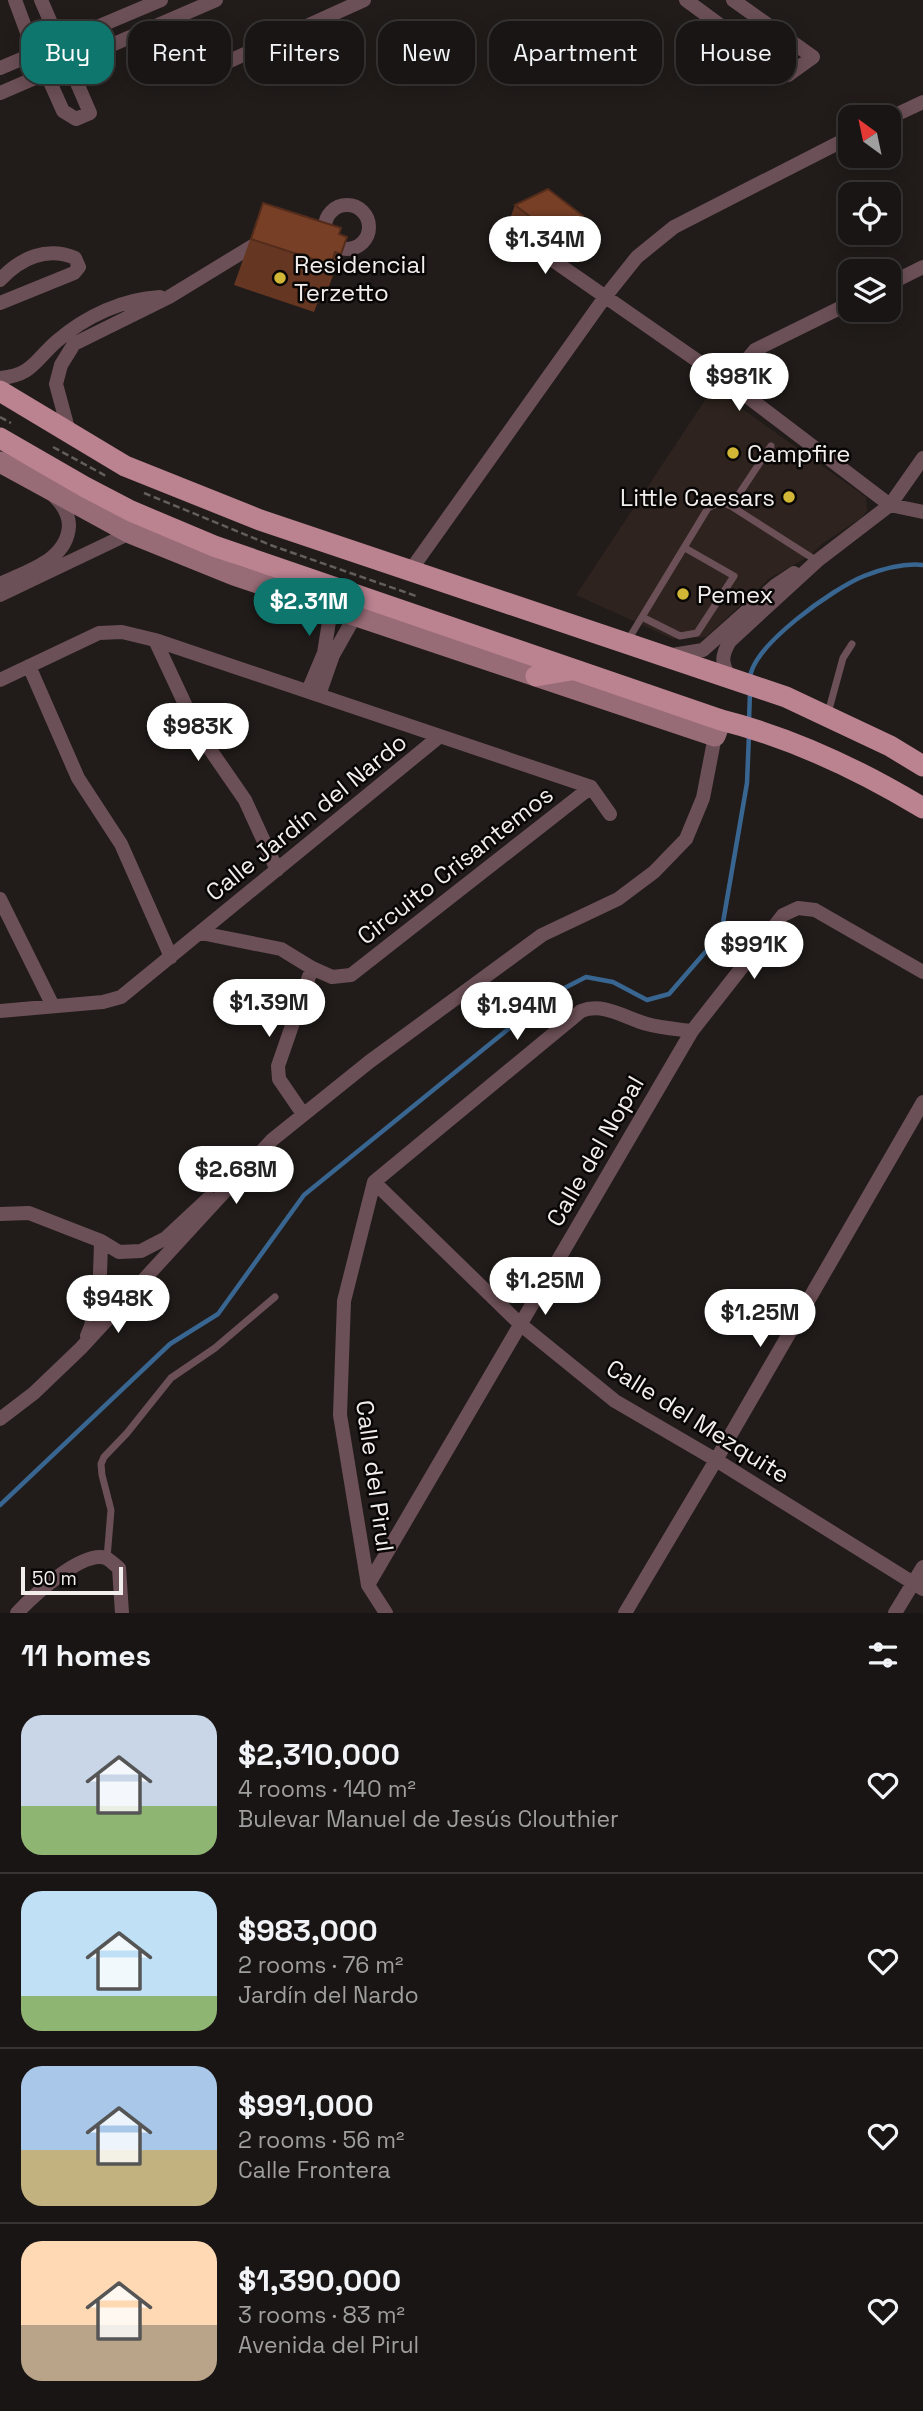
<!DOCTYPE html>
<html lang="en">
<head>
<meta charset="utf-8">
<style>
  body { margin:0; font-family:"Space Grotesk",sans-serif; background:#221e1d; color:#f1f3f6; height:100vh; display:flex; flex-direction:column; font-size:26px; white-space:nowrap }
  * { box-sizing:border-box; margin:0 }
  p { font-size:23px; color:#9f9fa0 }
  .icon { flex:none; width:38px; height:38px; fill:none; stroke:currentColor; stroke-width:2; stroke-linecap:round; stroke-linejoin:round }
  .map { position:relative; height:1613px; overflow:hidden }
  .details { display:flex; flex-direction:column; background:#191514; flex:1 }
  .details>* { flex:none }
  .guide { position:absolute; left:21px; top:21px; width:882px; height:63px; display:flex; gap:14px }
  .needle { width:46px; rotate:327deg }
  .buttons { position:absolute; left:838px; top:105px; display:grid; gap:14px }
  .buttons a { display:grid; place-items:center; width:63px; height:63px; border-radius:14px; background:#191514; box-shadow:0 4px 18px #0003,0 0 0 2px #373434; font-size:35px }
  .scale { position:absolute; left:21px; bottom:18px; width:102px; box-sizing:border-box; padding-left:7px; border:4px solid #f1eeec; border-top:0; font-size:19px; line-height:24px; white-space:nowrap; color:#f1eeec; -webkit-text-stroke:5px #090706; paint-order:stroke }
  .price { position:absolute; translate:-50% -60px; padding:0 16px; border-radius:24px; background:#fff; color:#222; font-size:23px; line-height:46px; filter:drop-shadow(0 2px 4px #0008) }
  .price::after { content:''; position:absolute; left:50%; top:42px; width:21px; height:16px; margin-left:-10px; background:inherit; clip-path:polygon(0 0,100% 0,50% 100%) }
  .price.on { background:#0f766e; color:#fff }
  ul { padding:0; list-style:none }
  li { display:flex; align-items:center; gap:21px; height:175px; padding:0 21px }
  li+li { border-top:2px solid #373434 }
  li span { display:grid; place-items:center; flex:none; width:196px; height:140px; border-radius:21px; color:#555 }
  li>.icon { margin-inline-start:auto }
  span .icon { width:84px; height:84px; fill:#fffc; stroke-width:1 }
  li b { font-size:30px }
  h2 { display:flex; justify-content:space-between; align-items:center; height:84px; padding:0 21px; font-size:30px }
  .pill { padding:0 24px; border-radius:21px; background:#191514; box-shadow:0 4px 18px #0003,0 0 0 2px #373434; font-size:24px; line-height:63px }
  .pill.on { background:#0f766e; color:#fff }
  .map>svg:first-child { display:block }
  .built { fill:#2e231e }
  .lines { fill:none; stroke-linecap:round; stroke-linejoin:round }
  .stream { stroke:#386691; stroke-width:4.5 }
  .path { stroke:#625e5c; stroke-width:2.5; stroke-dasharray:7 3.5; stroke-linecap:butt }
  .lane { stroke:#6c5057; stroke-width:7 }
  .street { stroke:#6c5057; stroke-width:14 }
  .secondary { stroke:#986c77; stroke-width:21 }
  .primary { stroke:#bb8290; stroke-width:21 }
  .wall { fill:#653621 }
  .shaded-wall { fill:#532c1b }
  .building { fill:#763f26; stroke:#532c1b; stroke-width:2 }
  .poi-dot { fill:#d2b736; stroke:#090706; stroke-width:2.5 }
  .labels { text-anchor:middle; dominant-baseline:central; stroke-width:5; stroke-linejoin:round; paint-order:stroke }
  .poi-label { font-size:24px; fill:#f1eeec; stroke:#090706; text-anchor:start }
  .street-label { font-size:24px; fill:#f1eeec; stroke:#090706 }
</style>
</head>
<body>
<div class="map">
<svg width="923" height="1613" viewBox="0 0 923 1613">
  <rect width="100%" height="100%" fill="#211c1a"/>
  <path class="built" d="M 713,388 L 866,497 L 867,511 L 861,518 L 822,544 L 808,557 L 770,578 L 706,637 L 673,639 L 576,595 Z"/>
  <g class="lines">
    <path class="stream" d="M 750,679 C 751,646 834,588 864,576 C 882,569 905,563 923,565
      M 749,721 L 750,692
      M 0,1505 L 170,1344 L 218,1314 L 304,1195 L 549,996 L 586,977 L 613,982 L 647,1000 L 669,994 L 721,934 L 747,783 L 749,734"/>
    <path class="path" d="M 0,417 L 11,423
      M 53,447 L 106,476
      M 144,493 L 273,546 L 419,597"/>
    <path class="lane" d="M 731,506 L 771,446
      M 642,617 L 680,636 L 697,633 L 734,576 L 685,548
      M 628,640 L 708,508 C 717,503 722,502 731,506 L 817,561
      M 828,713 L 843,658 L 852,644
      M 107,1558 L 111,1510 L 102,1475 L 101,1464 L 104,1457 L 127,1433 L 171,1378 L 215,1348 L 275,1297"/>
    <path class="street" d="M 15,0 L 35,54
      M 41,0 L 90,113 L 76,119 L 63,111 L 46,73
      M 686,0 L 788,75 L 813,57 L 733,0
      M 177,17 L 203,73 L 364,0
      M 0,68 L 161,0
      M 0,93 L 216,0
      M 889,118 L 923,102
      M325 227a22 22 0 1 1 44 0a22 22 0 1 1-44 0Z
      M 505,227 L 728,382 L 890,505 L 923,512
      M 0,280 C 20,258 47,246 75,258 L 79,267 L 74,273 L 0,303
      M 889,284 L 923,267
      M 0,378 C 33,375 35,360 57,341 C 86,316 123,299 160,297
      M 728,382 L 755,350 L 850,303
      M 69,432 L 56,384 L 61,365 L 74,344 L 169,297 L 264,239
      M 410,571 L 605,297 L 637,257 L 674,227 L 850,137
      M 0,584 C 26,571 67,561 69,526 C 69,514 63,505 55,497
      M 0,595 L 130,533
      M 155,640 L 198,732 L 245,800 L 277,870
      M 672,655 L 703,650 L 776,585 L 794,573
      M 29,666 L 78,778 L 121,844 L 171,957
      M 730,678 C 721,663 721,656 730,641 L 817,561 L 890,505 L 923,458
      M 0,680 L 99,633 L 122,632 L 155,640 L 591,787 L 610,814
      M 308,691 L 324,653 L 331,609
      M 319,695 L 333,655 L 355,616
      M 0,899 L 53,1006
      M 201,933 L 281,949 L 312,968 L 332,977 L 351,975 L 591,787
      M 0,1011 L 103,1002 L 121,997 L 440,736
      M 303,1114 L 279,1079 L 278,1066 L 312,968
      M 374,1182 L 520,1324 L 615,1401 L 716,1460 L 923,1589
      M 0,1214 L 29,1213 L 101,1241 L 119,1252 L 141,1251 L 166,1238 L 209,1198
      M 87,1336 C 101,1305 100,1274 101,1241
      M 0,1419 L 34,1393 L 81,1348 L 272,1140 L 369,1062 L 542,935 L 618,899 L 654,872 L 686,839 L 703,798 L 715,736
      M 368,1585 L 692,1031 L 783,915 L 798,908 L 815,910 L 923,972
      M 17,1613 C 32,1597 82,1550 106,1558 C 110,1560 115,1565 119,1568 L 122,1613
      M 386,1613 L 368,1585 L 340,1415 L 344,1301 L 374,1182 L 581,1011 C 604,1002 625,1018 647,1024 C 661,1028 677,1029 692,1031
      M 625,1613 L 716,1460 L 923,1102
      M 895,1613 L 923,1567"/>
    <path class="secondary" d="M 0,462 L 130,533 L 234,575 L 715,736 L 721,720"/>
    <path class="primary" d="M 0,391 L 125,466 L 260,520 L 786,697 L 890,746 L 923,766
      M 0,438 L 85,487 L 131,511 L 214,546 L 721,720 C 793,738 860,770 923,808
      M 536,676 L 571,670"/>
  </g>
  <path class="wall" d="M 263,203 L 347,237 L 324,300 L 319,299 L 314,312 L 234,285 Z
    M 515,205 L 583,216 L 579,227 L 559,253 L 511,216 Z"/>
  <path class="shaded-wall" d="M 583,216 L 579,227 L 559,253 L 563,242 Z"/>
  <path class="building" d="M 548,189 L 583,216 L 563,242 L 515,205 Z
    M 263,203 L 341,228 L 339,234 L 347,237 L 341,254 L 335,252 L 331,265 L 251,239 Z"/>
  <g class="poi-dot">
    <circle cx="280" cy="278" r="7"/>
    <circle cx="733" cy="453" r="7"/>
    <circle cx="789" cy="497" r="7"/>
    <circle cx="683" cy="594" r="7"/>
  </g>
  <g class="labels">
    <g class="poi-label">
      <text x="294" y="264">Residencial<tspan x="294" dy="28">Terzetto</tspan></text>
      <text x="747" y="453">Campfire</text>
      <text x="775" y="497" text-anchor="end">Little Caesars</text>
      <text x="697" y="594">Pemex</text>
    </g>
    <g class="street-label">
      <text transform="translate(306 817) rotate(-39)">Calle Jardín del Nardo</text>
      <text transform="translate(455 865) rotate(-38)">Circuito Crisantemos</text>
      <text transform="translate(595 1151) rotate(-60)">Calle del Nopal</text>
      <text transform="translate(698 1421) rotate(32)">Calle del Mezquite</text>
      <text transform="translate(375 1476) rotate(82)">Calle del Pirul</text>
    </g>
  </g>
</svg>
<div class="buttons">
<a><svg class="needle" viewBox="-14 -14 28 28"><path d="M0-13l5 13h-10z" fill="#e53935"/><path d="M0 13l5-13h-10z" fill="#9f9fa0"/></svg></a>
<a><svg class="icon" aria-label="locate" viewBox="0 0 24 24"><circle cx="12" cy="12" r="6"/><path d="M12 2v4M12 18v4M2 12h4M18 12h4"/></svg></a>
<a><svg class="icon" aria-label="layers" viewBox="0 0 24 24"><path d="M12 4l9 5-9 5-9-5zM3 14l9 5 9-5"/></svg></a>
</div>
<div class="scale">50 m</div>
<b class="price" style="left:545px;top:276px">$1.34M</b>
<b class="price" style="left:739px;top:413px">$981K</b>
<b class="price on" style="left:309px;top:638px">$2.31M</b>
<b class="price" style="left:198px;top:763px">$983K</b>
<b class="price" style="left:754px;top:981px">$991K</b>
<b class="price" style="left:269px;top:1039px">$1.39M</b>
<b class="price" style="left:517px;top:1042px">$1.94M</b>
<b class="price" style="left:236px;top:1206px">$2.68M</b>
<b class="price" style="left:545px;top:1317px">$1.25M</b>
<b class="price" style="left:118px;top:1335px">$948K</b>
<b class="price" style="left:760px;top:1349px">$1.25M</b>
<div class="guide">
<a class="pill on">Buy</a>
<a class="pill">Rent</a>
<a class="pill">Filters</a>
<a class="pill">New</a>
<a class="pill">Apartment</a>
<a class="pill">House</a>
</div>
</div>
<section class="details">
<h2>11 homes<svg class="icon" aria-label="filters" viewBox="0 0 24 24"><path d="M4 7h16M4 17h16"/><circle cx="9" cy="7" r="2"/><circle cx="15" cy="17" r="2"/></svg></h2>
<ul>
<li><span style="background:linear-gradient(#c9d6e8 65%,#8fb573 0)"><svg class="icon" aria-label="home" viewBox="0 0 24 24"><path d="M3 11l9-7 9 7M6 9v11h12V9"/></svg></span><div><b>$2,310,000</b><p>4 rooms · 140 m²</p><p>Bulevar Manuel de Jesús Clouthier</p></div><svg class="icon" aria-label="heart" viewBox="0 0 24 24"><path d="M12 20l-8-8c-3-5 5-10 8-4 3-6 11-1 8 4z"/></svg></li>
<li><span style="background:linear-gradient(#bfe0f5 75%,#8fb573 0)"><svg class="icon" aria-label="home" viewBox="0 0 24 24"><path d="M3 11l9-7 9 7M6 9v11h12V9"/></svg></span><div><b>$983,000</b><p>2 rooms · 76 m²</p><p>Jardín del Nardo</p></div><svg class="icon" aria-label="heart" viewBox="0 0 24 24"><path d="M12 20l-8-8c-3-5 5-10 8-4 3-6 11-1 8 4z"/></svg></li>
<li><span style="background:linear-gradient(#a9c7e8 60%,#c2b280 0)"><svg class="icon" aria-label="home" viewBox="0 0 24 24"><path d="M3 11l9-7 9 7M6 9v11h12V9"/></svg></span><div><b>$991,000</b><p>2 rooms · 56 m²</p><p>Calle Frontera</p></div><svg class="icon" aria-label="heart" viewBox="0 0 24 24"><path d="M12 20l-8-8c-3-5 5-10 8-4 3-6 11-1 8 4z"/></svg></li>
<li><span style="background:linear-gradient(#ffd9b3 60%,#b9a48a 0)"><svg class="icon" aria-label="home" viewBox="0 0 24 24"><path d="M3 11l9-7 9 7M6 9v11h12V9"/></svg></span><div><b>$1,390,000</b><p>3 rooms · 83 m²</p><p>Avenida del Pirul</p></div><svg class="icon" aria-label="heart" viewBox="0 0 24 24"><path d="M12 20l-8-8c-3-5 5-10 8-4 3-6 11-1 8 4z"/></svg></li>
</ul>
</section>
</body>
</html>
